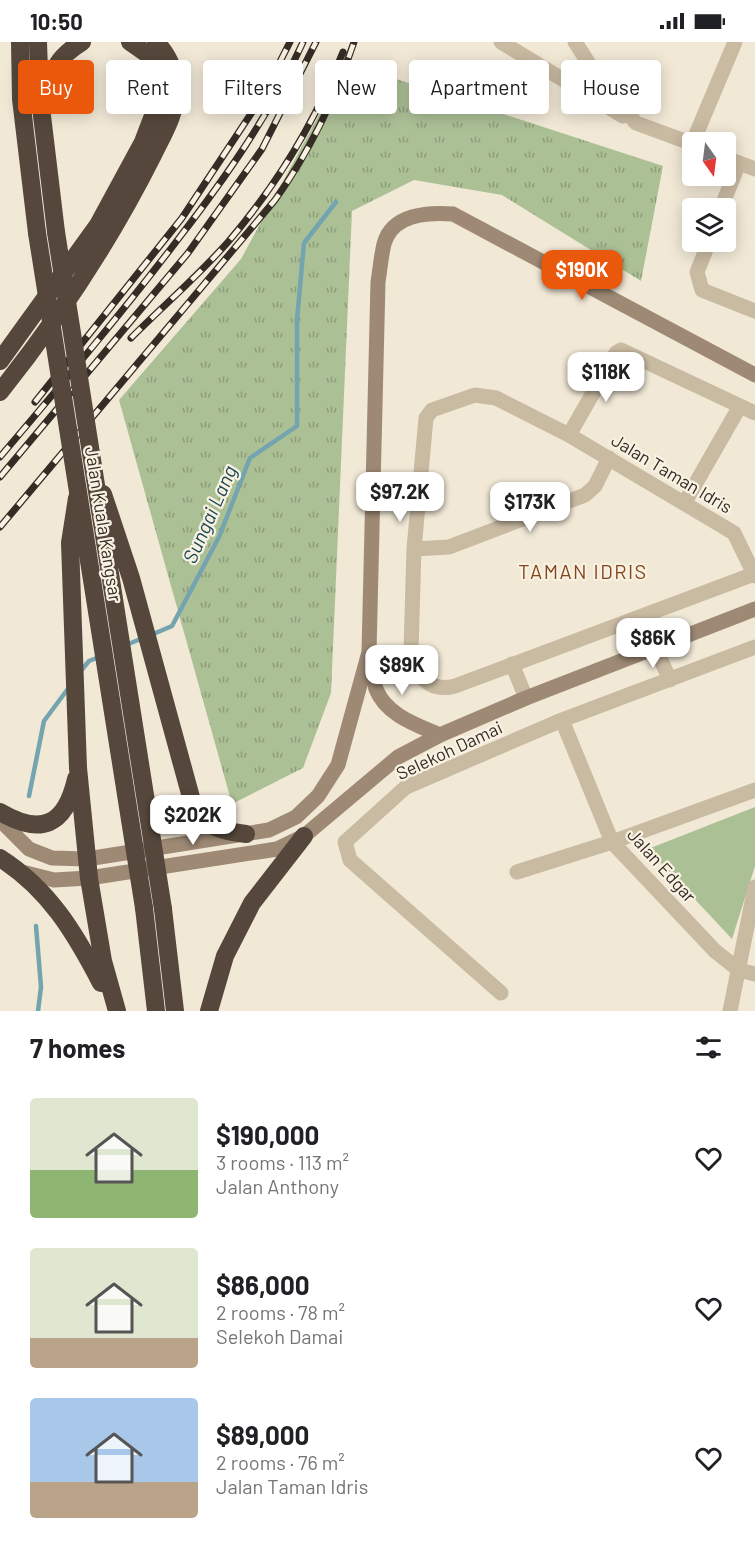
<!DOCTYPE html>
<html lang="en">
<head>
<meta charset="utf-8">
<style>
  body { margin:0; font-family:Barlow,sans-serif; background:#f6f6f6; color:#202124; height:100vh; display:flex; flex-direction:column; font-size:22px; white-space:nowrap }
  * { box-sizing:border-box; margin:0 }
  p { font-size:20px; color:#757577 }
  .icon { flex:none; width:33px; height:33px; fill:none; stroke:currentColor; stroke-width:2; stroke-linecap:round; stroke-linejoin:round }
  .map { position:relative; height:969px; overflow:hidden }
  .details { display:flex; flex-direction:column; background:#fff; flex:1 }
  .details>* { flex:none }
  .guide { position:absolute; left:18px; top:18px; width:720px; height:54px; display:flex; gap:12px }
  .needle { width:39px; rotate:166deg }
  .tools { position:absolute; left:682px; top:90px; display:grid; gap:12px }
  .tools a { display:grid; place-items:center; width:54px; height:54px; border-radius:6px; background:#fff; box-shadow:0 3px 15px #0003; font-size:30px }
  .price { position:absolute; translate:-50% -51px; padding:0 14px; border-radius:12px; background:#fff; color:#222; font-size:20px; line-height:39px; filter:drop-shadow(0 2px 3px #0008) }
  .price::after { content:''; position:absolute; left:50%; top:36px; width:18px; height:14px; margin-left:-9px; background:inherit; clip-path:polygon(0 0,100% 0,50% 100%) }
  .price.on { background:#ea580c; color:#fff }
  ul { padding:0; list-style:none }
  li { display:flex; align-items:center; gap:18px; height:150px; padding:0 30px }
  li span { display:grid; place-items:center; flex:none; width:168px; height:120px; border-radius:6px; color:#555 }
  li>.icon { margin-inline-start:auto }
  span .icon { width:72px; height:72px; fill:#fffc; stroke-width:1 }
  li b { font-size:26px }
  h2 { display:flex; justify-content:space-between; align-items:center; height:72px; padding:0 30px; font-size:26px }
  .chip { padding:0 21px; border-radius:6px; background:#fff; box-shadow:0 3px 15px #0003; font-size:21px; line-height:54px }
  .chip.on { background:#ea580c; color:#fff }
  .status { display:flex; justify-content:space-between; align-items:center; height:42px; padding:0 30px; background:#fff; direction:ltr }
  .status svg { height:16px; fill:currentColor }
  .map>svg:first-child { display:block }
  .grass { fill:url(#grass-tufts) }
  .park { fill:#acc096 }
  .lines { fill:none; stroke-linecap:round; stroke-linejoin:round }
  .stream { stroke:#74a4af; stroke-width:4.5 }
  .street { stroke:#c9baa2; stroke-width:15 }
  .secondary { stroke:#9d8974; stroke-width:15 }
  .highway { stroke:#55473b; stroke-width:18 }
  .rail-casing { stroke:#342c25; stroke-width:7 }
  .rail { stroke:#f9f2e2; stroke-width:4.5; stroke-dasharray:14; stroke-linecap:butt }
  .highway-bridge { stroke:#55473b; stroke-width:18 }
  .labels { text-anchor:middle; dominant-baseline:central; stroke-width:4.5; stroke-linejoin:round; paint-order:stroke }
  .street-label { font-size:18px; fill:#342c25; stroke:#f9f2e2 }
  .water-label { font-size:20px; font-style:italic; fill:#1a4956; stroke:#f9f2e2 }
  .neighbourhood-label { font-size:20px; letter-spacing:1.5px; fill:#84441c; stroke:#f9f2e2 }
</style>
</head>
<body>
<div class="status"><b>10:50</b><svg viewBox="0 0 49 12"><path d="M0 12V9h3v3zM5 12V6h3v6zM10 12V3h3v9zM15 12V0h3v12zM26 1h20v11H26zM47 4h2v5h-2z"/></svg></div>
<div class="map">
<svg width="755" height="969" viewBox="0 0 755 969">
  <defs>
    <pattern id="grass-tufts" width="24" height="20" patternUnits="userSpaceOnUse" patternTransform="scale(1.5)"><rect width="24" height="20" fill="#acc096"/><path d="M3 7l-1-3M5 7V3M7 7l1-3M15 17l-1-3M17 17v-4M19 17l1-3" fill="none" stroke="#8d9c7a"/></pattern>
  </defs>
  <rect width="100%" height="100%" fill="#f1e8d6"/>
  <path class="grass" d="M 347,21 L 663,124 L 641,239 L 502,153 L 414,138 L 352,169 L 331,651 L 303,726 L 232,762 L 119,358 L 241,217 Z"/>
  <path class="park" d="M 755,765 L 755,824 L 732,897 L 648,807 Z"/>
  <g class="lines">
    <path class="stream" d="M 151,593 L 172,584 L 219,495 L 250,416 L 297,384 L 297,278 L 304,201 L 336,160
      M 126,603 L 143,596
      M 80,630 L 89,619 L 99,615
      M 29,754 L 44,679 L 70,644
      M 36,884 L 41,945 L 38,969"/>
    <path class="street" d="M 501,0 L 623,74
      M 575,0 L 595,31 L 636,81 L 693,102
      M 692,102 L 735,0
      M 726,116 L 755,127
      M 721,166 L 739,121
      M 709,200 L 697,230 L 702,248 L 755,269
      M 569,393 L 616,311 L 621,308 L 755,371
      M 685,460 L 740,364
      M 414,507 L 449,505 L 585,453 L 595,444 L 609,416
      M 755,531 L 754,532 L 455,644 C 429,651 415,633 411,609 L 414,507 L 426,376 L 432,368 L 475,353 L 496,356 L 569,393 L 734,491 L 754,532 L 755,534
      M 655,605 L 670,638
      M 512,622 L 526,656
      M 562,678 L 612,800 L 715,909 L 739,928 L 755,932
      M 517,830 L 612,800 L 755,748
      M 501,951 L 350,818 L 345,800 L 406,745 L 562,678 L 755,605
      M 730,969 L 755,845"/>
    <path class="secondary" d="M 370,614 C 372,625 373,637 376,647 C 386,673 417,683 440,693
      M 0,778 L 29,807 L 52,816 L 87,817 L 269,788 L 296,775 L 318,754 L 338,723 L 369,610 L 378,240 C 380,228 381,214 384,202 C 392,172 428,170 453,172 L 755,333
      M 22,830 L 54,838 L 89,836 L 277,807 L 304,794 L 398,715 L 440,693 L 526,656 L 755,567"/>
    <path class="highway" d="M 20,0 L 21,57 L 37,191
      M 38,0 L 40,57 L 56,190
      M 49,54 C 51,27 59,14 82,0
      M 0,319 L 98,183 L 143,100 L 159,58 L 161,45 L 157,27 L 150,14 L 130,0
      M 0,350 C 58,277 111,197 153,113 C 162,94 176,72 176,49 C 176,30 169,14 156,0
      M 103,452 L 131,536 L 192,759 C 206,786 217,788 246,792
      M 77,456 L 70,501 L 78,726 L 89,836 L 103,919 L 117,969
      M 0,770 C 41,794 65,784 76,737
      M 0,816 C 49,847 75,891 101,941
      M 144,866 L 156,969
      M 163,867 L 175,969
      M 209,969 L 225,914 L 252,861 L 304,794"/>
    <g class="rail-casing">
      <path id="rail" d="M 131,296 C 163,264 198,234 228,200 C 277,143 315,80 343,10
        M 35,360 L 182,176 L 262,55 L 290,0
        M 0,415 C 61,343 122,271 179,196 C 226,135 271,71 303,0
        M 0,435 L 188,211 L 262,107 L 316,0
        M 0,485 L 275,158 C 310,109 335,57 354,0"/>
    </g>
    <use href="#rail" class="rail"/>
    <path class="highway-bridge" d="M 56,190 L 163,867
      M 37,191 L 144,866"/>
  </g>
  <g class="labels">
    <g class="street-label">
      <text transform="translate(672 431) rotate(31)">Jalan Taman Idris</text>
      <text transform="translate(104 482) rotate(81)">Jalan Kuala Kangsar</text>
      <text transform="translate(449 708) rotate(-25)">Selekoh Damai</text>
      <text transform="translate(662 823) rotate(48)">Jalan Edgar</text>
    </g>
    <g class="water-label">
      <text transform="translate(209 472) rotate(-66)">Sungai Lang</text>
    </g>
    <g class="neighbourhood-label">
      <text x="583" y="529">TAMAN IDRIS</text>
    </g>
  </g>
</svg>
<div class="tools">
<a><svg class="needle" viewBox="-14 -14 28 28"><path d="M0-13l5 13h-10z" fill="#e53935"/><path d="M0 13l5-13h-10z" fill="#757577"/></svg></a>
<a><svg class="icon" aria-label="layers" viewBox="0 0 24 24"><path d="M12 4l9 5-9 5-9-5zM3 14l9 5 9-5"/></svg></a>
</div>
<b class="price on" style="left:582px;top:259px">$190K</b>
<b class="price" style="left:606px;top:361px">$118K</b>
<b class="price" style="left:400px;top:481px">$97.2K</b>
<b class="price" style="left:530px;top:491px">$173K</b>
<b class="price" style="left:653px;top:627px">$86K</b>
<b class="price" style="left:402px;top:654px">$89K</b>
<b class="price" style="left:193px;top:804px">$202K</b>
<div class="guide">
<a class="chip on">Buy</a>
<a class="chip">Rent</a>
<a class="chip">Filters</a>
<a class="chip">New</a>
<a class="chip">Apartment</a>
<a class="chip">House</a>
</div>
</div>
<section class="details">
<h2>7 homes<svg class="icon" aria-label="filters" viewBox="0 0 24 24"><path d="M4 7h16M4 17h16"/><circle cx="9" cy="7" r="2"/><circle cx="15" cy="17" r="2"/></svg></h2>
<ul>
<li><span style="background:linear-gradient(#dfe7d0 60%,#8fb573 0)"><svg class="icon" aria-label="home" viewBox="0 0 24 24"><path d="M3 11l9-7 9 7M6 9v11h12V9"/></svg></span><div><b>$190,000</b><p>3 rooms · 113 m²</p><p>Jalan Anthony</p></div><svg class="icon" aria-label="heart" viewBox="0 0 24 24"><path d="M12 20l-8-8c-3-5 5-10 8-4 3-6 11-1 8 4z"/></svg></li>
<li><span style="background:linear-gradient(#dfe7d0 75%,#b9a48a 0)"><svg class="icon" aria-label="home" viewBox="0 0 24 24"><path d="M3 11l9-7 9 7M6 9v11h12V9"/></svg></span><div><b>$86,000</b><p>2 rooms · 78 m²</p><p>Selekoh Damai</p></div><svg class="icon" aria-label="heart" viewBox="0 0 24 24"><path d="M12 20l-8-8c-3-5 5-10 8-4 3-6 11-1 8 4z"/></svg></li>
<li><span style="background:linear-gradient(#a9c7e8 70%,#b9a48a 0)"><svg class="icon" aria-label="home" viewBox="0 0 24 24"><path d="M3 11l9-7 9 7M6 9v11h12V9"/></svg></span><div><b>$89,000</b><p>2 rooms · 76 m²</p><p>Jalan Taman Idris</p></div><svg class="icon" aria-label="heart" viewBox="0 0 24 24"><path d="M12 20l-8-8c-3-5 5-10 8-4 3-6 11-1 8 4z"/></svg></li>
</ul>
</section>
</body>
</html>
